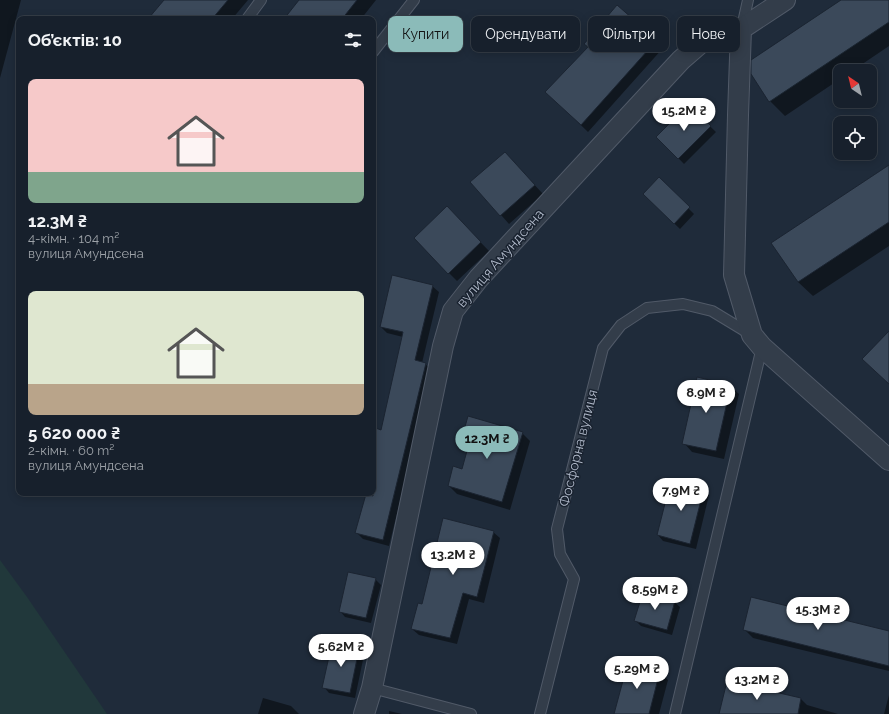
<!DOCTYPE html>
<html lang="uk">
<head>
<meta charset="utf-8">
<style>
  body { margin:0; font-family:Raleway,sans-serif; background:#202834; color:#f1f3f6; height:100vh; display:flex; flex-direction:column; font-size:15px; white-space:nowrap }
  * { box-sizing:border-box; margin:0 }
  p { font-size:13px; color:#9ea3a9 }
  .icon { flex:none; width:22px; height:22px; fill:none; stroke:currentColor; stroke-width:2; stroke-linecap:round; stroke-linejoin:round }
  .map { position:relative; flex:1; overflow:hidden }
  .panel { position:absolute; left:16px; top:16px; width:360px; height:480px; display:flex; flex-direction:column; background:#17202c; border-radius:8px; box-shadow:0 2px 10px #0003,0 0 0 1px #363e48 }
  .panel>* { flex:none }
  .banner { position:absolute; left:388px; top:16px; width:380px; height:36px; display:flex; gap:8px }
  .needle { width:26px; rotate:325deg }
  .buttons { position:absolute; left:833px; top:64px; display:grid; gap:8px }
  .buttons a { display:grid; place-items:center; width:44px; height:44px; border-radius:8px; background:#17202c; box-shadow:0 2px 10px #0003,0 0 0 1px #363e48; font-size:20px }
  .price { position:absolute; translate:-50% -34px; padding:0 9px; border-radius:14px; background:#fff; color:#222; font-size:13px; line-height:26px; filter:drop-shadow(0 1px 2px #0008) }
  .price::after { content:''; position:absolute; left:50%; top:24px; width:12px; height:9px; margin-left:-6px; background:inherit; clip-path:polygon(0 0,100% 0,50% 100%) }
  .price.on { background:#8bbbb9; color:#111 }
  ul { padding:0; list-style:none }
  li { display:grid; align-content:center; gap:8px; height:212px; padding:0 12px }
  li span { display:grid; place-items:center; height:124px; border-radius:8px; color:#555 }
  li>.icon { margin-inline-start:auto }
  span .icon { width:72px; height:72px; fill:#fffc; stroke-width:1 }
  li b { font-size:17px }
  h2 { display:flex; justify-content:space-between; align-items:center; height:48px; padding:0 12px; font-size:17px }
  .tag { padding:0 14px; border-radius:8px; background:#17202c; box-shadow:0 2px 10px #0003,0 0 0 1px #363e48; font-size:14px; line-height:36px }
  .tag.on { background:#8bbbb9; color:#111 }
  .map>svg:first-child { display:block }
  .green { fill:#21383b }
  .shadow { fill:#0007 }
  .building { fill:#3b495a; stroke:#1b2431 }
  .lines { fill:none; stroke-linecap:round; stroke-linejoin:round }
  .lane-casing { stroke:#515a68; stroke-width:12 }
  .street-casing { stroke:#515a68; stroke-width:22 }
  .lane { stroke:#333d4a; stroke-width:10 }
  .street { stroke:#333d4a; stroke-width:20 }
  .labels { text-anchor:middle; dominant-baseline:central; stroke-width:3; stroke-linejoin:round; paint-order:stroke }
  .street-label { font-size:14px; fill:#aeb7c7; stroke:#19222f }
</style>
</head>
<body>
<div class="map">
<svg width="889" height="714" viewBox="0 0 889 714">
  <rect width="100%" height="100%" fill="#1f2b3a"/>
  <path class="green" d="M 0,560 L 27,597 L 107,714 L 0,714 Z"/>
  <path class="shadow" d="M 0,0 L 21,0 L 0,78 Z
    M 166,0 L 248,0 L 232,19 L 149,19 Z
    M 301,0 L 376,0 L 361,19 L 285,19 Z
    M 843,0 L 889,0 L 889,46 L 852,71 L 840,71 L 840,79 L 785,116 L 770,101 Z
    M 617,7 L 663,48 L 588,132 L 554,99 Z
    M 689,106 L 716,132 L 684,164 L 658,137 Z
    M 505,153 L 543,194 L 509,224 L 472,182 Z
    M 889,166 L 889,246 L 813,296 L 798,282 Z
    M 659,179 L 694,214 L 680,229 L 644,194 Z
    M 455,216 L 489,251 L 457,281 L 449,273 Z
    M 432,286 L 439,292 L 422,363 L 425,364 L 432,370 L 389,546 L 363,539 L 356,532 L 367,493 L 373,493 L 373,429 L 382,431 L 403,337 L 387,333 L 381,327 Z
    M 730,386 L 739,394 L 724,459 L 692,452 L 684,443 Z
    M 522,433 L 530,441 L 510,510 L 457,494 L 449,486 L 462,470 L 471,440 L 464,434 Z
    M 704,489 L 709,495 L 696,549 L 663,541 L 658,535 Z
    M 493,532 L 500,538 L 484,603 L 469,599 L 457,644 L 419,635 L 412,629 L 422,605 Z
    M 375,579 L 381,585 L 371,623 L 345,617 L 340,611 Z
    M 674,602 L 680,607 L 672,635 L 641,626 L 636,621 Z
    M 745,630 L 889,632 L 889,671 L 753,638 Z
    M 359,650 L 364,655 L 355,698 L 329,693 L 324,687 Z
    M 629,664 L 660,672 L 668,680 L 659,714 L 615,714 Z
    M 889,695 L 889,714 L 884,714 Z
    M 263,698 L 291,706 L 299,714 L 258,714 Z
    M 801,699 L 807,705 L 838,714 L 721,714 Z
    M 389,711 L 402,714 L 389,714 Z"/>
  <path class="building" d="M 164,0 L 228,0 L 212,19 L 148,19 Z
    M 299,0 L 357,0 L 342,19 L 284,19 Z
    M 841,0 L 889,0 L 889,22 L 769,102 L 751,74 L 751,60 Z
    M 617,5 L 657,40 L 581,125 L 545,92 L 588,47 L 584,44 Z
    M 689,104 L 711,126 L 678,159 L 656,137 Z
    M 505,152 L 535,185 L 500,216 L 470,182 Z
    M 889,165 L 889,222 L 798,282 L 771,243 Z
    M 659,177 L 690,207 L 674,224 L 643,194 Z
    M 447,206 L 481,242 L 448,274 L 414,238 Z
    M 392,275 L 433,285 L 415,360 L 426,363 L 383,540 L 355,533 L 366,494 L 373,496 L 373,427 L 381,430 L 403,332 L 380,327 Z
    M 889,331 L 889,384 L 862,359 Z
    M 697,377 L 731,385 L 716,451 L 682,444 Z
    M 468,416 L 523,432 L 502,502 L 448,486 L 453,466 L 462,469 L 471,436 L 463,434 Z
    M 671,480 L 704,488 L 690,544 L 657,535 Z
    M 443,518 L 494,531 L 477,597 L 463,593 L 450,638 L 411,629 L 418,603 L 422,604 Z
    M 348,572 L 376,578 L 366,618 L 339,612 Z
    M 643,592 L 675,601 L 667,630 L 634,621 Z
    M 751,597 L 889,631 L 889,666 L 743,630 Z
    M 332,643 L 359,649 L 350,693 L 322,688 Z
    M 628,662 L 660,671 L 649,714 L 614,714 Z
    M 727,681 L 801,698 L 798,714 L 719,714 Z"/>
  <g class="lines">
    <g class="lane-casing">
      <path id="lane" d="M 247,19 L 261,0
        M 742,27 L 748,0
        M 373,52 L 414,0
        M 372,688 L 471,714
        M 540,714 L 574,579 L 560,554 L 557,529 L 603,348 L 621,325 L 647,308 L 683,304 L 712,311 L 750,334
        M 675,714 L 762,347"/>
    </g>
    <g class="street-casing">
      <path id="street" d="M 785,0 L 741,29 L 738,115 L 734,275 L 752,335 L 762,347 L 889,460
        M 364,714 L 372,688 L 443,346 L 453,311 L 479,278 L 681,60 L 711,34 L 741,29"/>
    </g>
    <use href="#lane" class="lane"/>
    <use href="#street" class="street"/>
  </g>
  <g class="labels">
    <g class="street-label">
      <text transform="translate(500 258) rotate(-49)">вулиця Амундсена</text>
      <text transform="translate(578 448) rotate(-76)">Фосфорна вулиця</text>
    </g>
  </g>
</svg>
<div class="buttons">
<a><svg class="needle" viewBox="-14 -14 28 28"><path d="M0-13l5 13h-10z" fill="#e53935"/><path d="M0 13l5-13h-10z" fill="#9ea3a9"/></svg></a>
<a><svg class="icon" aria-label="locate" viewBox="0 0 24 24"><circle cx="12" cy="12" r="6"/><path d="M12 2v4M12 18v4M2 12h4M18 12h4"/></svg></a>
</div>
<b class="price" style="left:684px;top:132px">15.2M ₴</b>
<b class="price" style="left:706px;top:414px">8.9M ₴</b>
<b class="price on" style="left:487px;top:460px">12.3M ₴</b>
<b class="price" style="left:681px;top:512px">7.9M ₴</b>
<b class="price" style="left:453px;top:576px">13.2M ₴</b>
<b class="price" style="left:655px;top:611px">8.59M ₴</b>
<b class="price" style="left:818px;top:631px">15.3M ₴</b>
<b class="price" style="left:341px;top:668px">5.62M ₴</b>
<b class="price" style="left:637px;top:690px">5.29M ₴</b>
<b class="price" style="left:757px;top:701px">13.2M ₴</b>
<div class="banner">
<a class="tag on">Купити</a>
<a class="tag">Орендувати</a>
<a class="tag">Фільтри</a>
<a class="tag">Нове</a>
</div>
<section class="panel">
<h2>Об’єктів: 10<svg class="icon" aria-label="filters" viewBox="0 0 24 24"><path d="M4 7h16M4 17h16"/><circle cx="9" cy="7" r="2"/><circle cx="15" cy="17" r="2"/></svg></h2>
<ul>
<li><span style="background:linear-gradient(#f6c9c9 75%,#7fa58c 0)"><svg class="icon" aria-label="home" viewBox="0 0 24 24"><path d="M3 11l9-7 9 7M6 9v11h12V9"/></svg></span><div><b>12.3M ₴</b><p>4-кімн. · 104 m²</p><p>вулиця Амундсена</p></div></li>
<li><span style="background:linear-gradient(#dfe7d0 75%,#b9a48a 0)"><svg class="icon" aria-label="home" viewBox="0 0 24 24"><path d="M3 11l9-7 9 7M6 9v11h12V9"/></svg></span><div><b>5 620 000 ₴</b><p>2-кімн. · 60 m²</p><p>вулиця Амундсена</p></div></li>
</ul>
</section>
</div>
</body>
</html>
